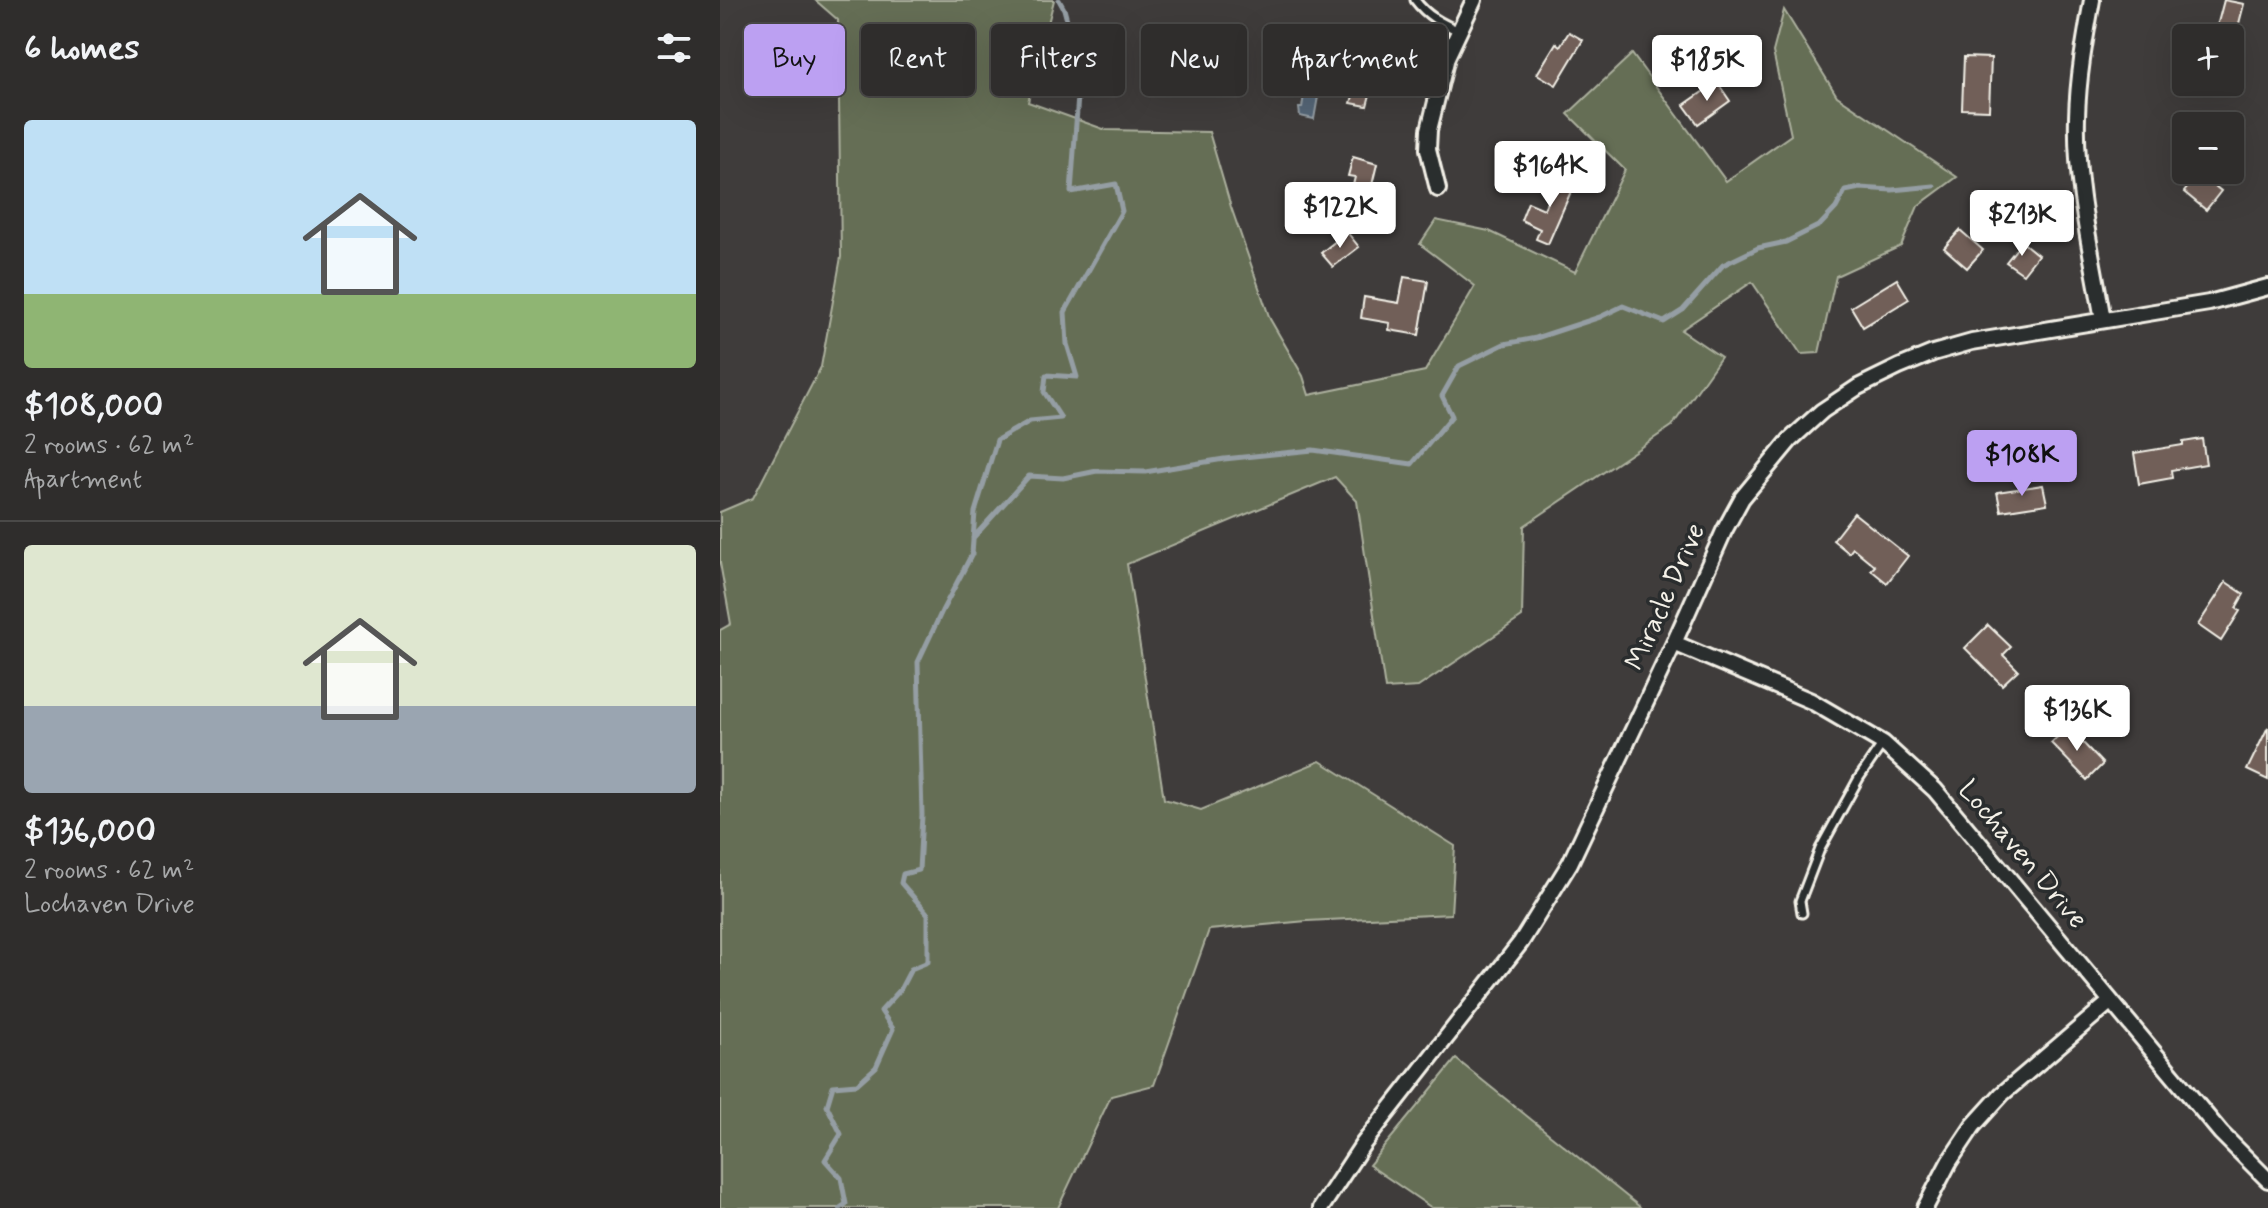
<!DOCTYPE html>
<html lang="en">
<head>
<meta charset="utf-8">
<style>
  body { margin:0; font-family:Mynerve,sans-serif; background:#373534; color:#f1f3f6; height:100vh; display:flex; flex-direction:column; font-size:30px; white-space:nowrap }
  * { box-sizing:border-box; margin:0 }
  p { font-size:26px; color:#a7a8a9 }
  .icon { flex:none; width:44px; height:44px; fill:none; stroke:currentColor; stroke-width:2; stroke-linecap:round; stroke-linejoin:round }
  .map { position:relative; flex:1; overflow:hidden }
  .drawer { display:flex; flex-direction:column; background:#2f2d2c; width:720px }
  .drawer>* { flex:none }
  .top-card { position:absolute; left:24px; top:24px; width:760px; height:72px; display:flex; gap:16px }
  .controls { position:absolute; left:1452px; top:24px; display:grid; gap:16px }
  .controls a { display:grid; place-items:center; width:72px; height:72px; border-radius:8px; background:#2f2d2c; box-shadow:0 8px 32px #0002,0 0 0 2px #4a4948; font-size:40px }
  .price { position:absolute; translate:-50% -68px; padding:0 18px; border-radius:8px; background:#fff; color:#222; font-size:26px; line-height:52px; filter:drop-shadow(0 2px 4px #0008) }
  .price::after { content:''; position:absolute; left:50%; top:48px; width:24px; height:18px; margin-left:-12px; background:inherit; clip-path:polygon(0 0,100% 0,50% 100%) }
  .price.current { background:#bca0f2; color:#111 }
  ul { padding:0; list-style:none }
  li { display:grid; align-content:center; gap:16px; height:424px; padding:0 24px }
  li+li { border-top:2px solid #4a4948 }
  li span { display:grid; place-items:center; height:248px; border-radius:8px; color:#555 }
  li>.icon { margin-inline-start:auto }
  span .icon { width:144px; height:144px; fill:#fffc; stroke-width:1 }
  li b { font-size:34px }
  h2 { display:flex; justify-content:space-between; align-items:center; height:96px; padding:0 24px; font-size:34px }
  .pill { padding:0 28px; border-radius:8px; background:#2f2d2c; box-shadow:0 8px 32px #0002,0 0 0 2px #4a4948; font-size:28px; line-height:72px }
  .pill.current { background:#bca0f2; color:#111 }
  main { display:flex; flex:1; min-height:0 }
  .map>svg:first-child { display:block }
  .green { fill:#656e54; stroke:#acb09e; stroke-width:2 }
  .water { fill:#567; stroke:#959ea4; stroke-width:2 }
  .lines { fill:none; stroke-linecap:round; stroke-linejoin:round }
  .stream { stroke:#959ea4; stroke-width:5 }
  .building { fill:#715f59; stroke:#f4f1e8; stroke-width:2 }
  .lane-casing { stroke:#f4f1e8; stroke-width:13 }
  .street-casing { stroke:#f4f1e8; stroke-width:20 }
  .lane { stroke:#2a2d2e; stroke-width:7 }
  .street { stroke:#2a2d2e; stroke-width:14 }
  .labels { text-anchor:middle; dominant-baseline:central; stroke-width:7; stroke-linejoin:round; paint-order:stroke }
  .street-label { font-size:28px; fill:#f4f1e8; stroke:#2a2d2e }
</style>
</head>
<body>
<main>
<section class="drawer">
<h2>6 homes<svg class="icon" aria-label="filters" viewBox="0 0 24 24"><path d="M4 7h16M4 17h16"/><circle cx="9" cy="7" r="2"/><circle cx="15" cy="17" r="2"/></svg></h2>
<ul>
<li><span style="background:linear-gradient(#bfe0f5 70%,#8fb573 0)"><svg class="icon" aria-label="home" viewBox="0 0 24 24"><path d="M3 11l9-7 9 7M6 9v11h12V9"/></svg></span><div><b>$108,000</b><p>2 rooms · 62 m²</p><p>Apartment</p></div></li>
<li><span style="background:linear-gradient(#dfe7d0 65%,#9aa5b1 0)"><svg class="icon" aria-label="home" viewBox="0 0 24 24"><path d="M3 11l9-7 9 7M6 9v11h12V9"/></svg></span><div><b>$136,000</b><p>2 rooms · 62 m²</p><p>Lochaven Drive</p></div></li>
</ul>
</section>
<div class="map">
<svg width="1548" height="1208" viewBox="0 0 1548 1208">
  <rect width="100%" height="100%" fill="#3f3c3b"/>
  <filter id="ink" filterUnits="userSpaceOnUse"><feTurbulence type="fractalNoise" baseFrequency=".0125" numOctaves="2"/><feDisplacementMap in="SourceGraphic" scale="16" xChannelSelector="R" yChannelSelector="G"/><feConvolveMatrix kernelMatrix="1 2 1 2 8 2 1 2 1" color-interpolation-filters="sRGB"/></filter>
  <g filter="url(#ink)">
    <path class="green" d="M 95,0 L 334,0 L 308,102 L 386,130 L 489,132 L 511,207 L 550,319 L 583,376 L 589,395 L 705,371 L 755,286 L 700,244 L 716,220 L 769,231 L 855,272 L 905,170 L 848,114 L 912,54 L 1006,181 L 1071,135 L 1053,52 L 1064,10 L 1117,96 L 1237,177 L 1198,206 L 1181,246 L 1116,276 L 1099,353 L 1081,354 L 1032,282 L 961,330 L 1001,357 L 952,426 L 804,526 L 802,617 L 698,687 L 665,689 L 637,501 L 615,477 L 407,564 L 444,799 L 481,810 L 600,761 L 735,846 L 731,914 L 587,921 L 489,930 L 434,1085 L 391,1096 L 338,1208 L 0,1208 L 0,630 L 11,624 L 0,563 L 0,512 L 33,498 L 101,367 L 121,257 L 118,20 Z
      M 736,1059 L 920,1207 L 919,1208 L 712,1208 L 649,1165 Z"/>
    <path class="water" d="M 585,88 L 599,91 L 594,119 L 580,116 L 579,108 L 582,108 Z"/>
    <g class="lines">
      <path class="stream" d="M 253,538 L 309,476 L 343,478 L 377,471 L 425,472 L 504,459 L 593,450 L 692,464 L 732,416 L 722,396 L 739,366 L 784,344 L 816,338 L 880,317 L 903,306 L 944,322 L 963,310 L 1003,265 L 1038,248 L 1066,242 L 1100,225 L 1116,208 L 1125,191 L 1140,188 L 1172,190 L 1214,186
        M 120,1208 L 126,1204 L 121,1178 L 105,1160 L 121,1134 L 107,1106 L 113,1086 L 137,1084 L 156,1067 L 173,1029 L 161,1011 L 180,990 L 191,969 L 208,962 L 208,914 L 181,883 L 183,874 L 199,870 L 202,815 L 198,662 L 222,611 L 252,554 L 255,512 L 277,440 L 310,421 L 341,418 L 324,392 L 326,375 L 357,377 L 347,344 L 345,312 L 402,211 L 396,184 L 351,192 L 358,96 L 390,74 L 383,53 L 355,50 L 344,9 L 339,0"/>
    </g>
    <path class="building" d="M 1504,0 L 1524,4 L 1515,39 L 1495,34 Z
      M 849,32 L 863,40 L 836,85 L 817,74 L 836,43 L 840,46 Z
      M 639,46 L 661,52 L 647,106 L 631,103 L 635,89 L 629,87 Z
      M 1244,57 L 1271,58 L 1269,110 L 1242,109 Z
      M 997,82 L 1010,101 L 978,124 L 964,105 Z
      M 633,157 L 657,164 L 648,202 L 654,219 L 636,226 L 628,205 L 635,177 L 628,176 Z
      M 1461,170 L 1475,170 L 1501,191 L 1486,210 L 1464,192 L 1468,187 L 1455,177 Z
      M 840,173 L 856,180 L 828,244 L 816,239 L 820,229 L 801,220 L 808,202 L 824,209 Z
      M 1240,230 L 1263,250 L 1247,268 L 1224,248 Z
      M 627,232 L 639,247 L 613,267 L 601,253 Z
      M 1302,242 L 1318,255 L 1303,274 L 1286,262 Z
      M 684,277 L 708,281 L 699,335 L 669,330 L 670,323 L 641,318 L 644,297 L 679,303 Z
      M 1177,279 L 1189,299 L 1143,327 L 1131,307 Z
      M 1482,439 L 1486,464 L 1451,470 L 1452,478 L 1419,484 L 1414,453 L 1463,445 L 1463,442 Z
      M 1323,485 L 1327,504 L 1281,511 L 1277,492 Z
      M 1134,513 L 1188,556 L 1167,583 L 1151,570 L 1155,566 L 1133,548 L 1129,553 L 1113,540 Z
      M 1506,582 L 1524,594 L 1516,608 L 1520,611 L 1501,641 L 1478,625 Z
      M 1268,625 L 1291,647 L 1283,655 L 1298,670 L 1282,685 L 1245,648 Z
      M 1348,727 L 1383,764 L 1367,780 L 1331,743 Z
      M 1548,727 L 1548,780 L 1527,770 Z"/>
    <g class="lines">
      <g class="lane-casing">
        <path id="lane" d="M 695,0 C 707,16 721,23 739,31
          M 1082,913 L 1080,901 L 1100,849 L 1139,778 L 1163,743"/>
      </g>
      <g class="street-casing">
        <path id="street" d="M 1372,0 C 1365,39 1358,77 1357,117 C 1355,185 1372,254 1383,320
          M 718,189 L 708,149 L 709,130 L 727,57 L 754,0
          M 954,643 L 1091,701 L 1163,743 L 1215,790 L 1501,1133 L 1548,1180
          M 601,1208 L 643,1144 L 801,942 L 850,863 L 954,643 L 1004,531 L 1022,498 L 1070,440 L 1102,411 L 1138,387 L 1179,367 L 1213,353 L 1252,342 L 1489,303 L 1548,287
          M 1205,1208 L 1229,1162 L 1253,1126 L 1282,1094 L 1390,1002"/>
      </g>
      <use href="#lane" class="lane"/>
      <use href="#street" class="street"/>
    </g>
  </g>
  <g class="labels">
    <g class="street-label">
      <text transform="translate(946 597) rotate(-66)">Miracle Drive</text>
      <text transform="translate(1302 855) rotate(50)">Lochaven Drive</text>
    </g>
  </g>
</svg>
<div class="controls">
<a>+</a>
<a>−</a>
</div>
<b class="price" style="left:987px;top:103px">$185K</b>
<b class="price" style="left:830px;top:209px">$164K</b>
<b class="price" style="left:620px;top:250px">$122K</b>
<b class="price" style="left:1302px;top:258px">$213K</b>
<b class="price current" style="left:1302px;top:498px">$108K</b>
<b class="price" style="left:1357px;top:753px">$136K</b>
<div class="top-card">
<a class="pill current">Buy</a>
<a class="pill">Rent</a>
<a class="pill">Filters</a>
<a class="pill">New</a>
<a class="pill">Apartment</a>
</div>
</div>
</main>
</body>
</html>
